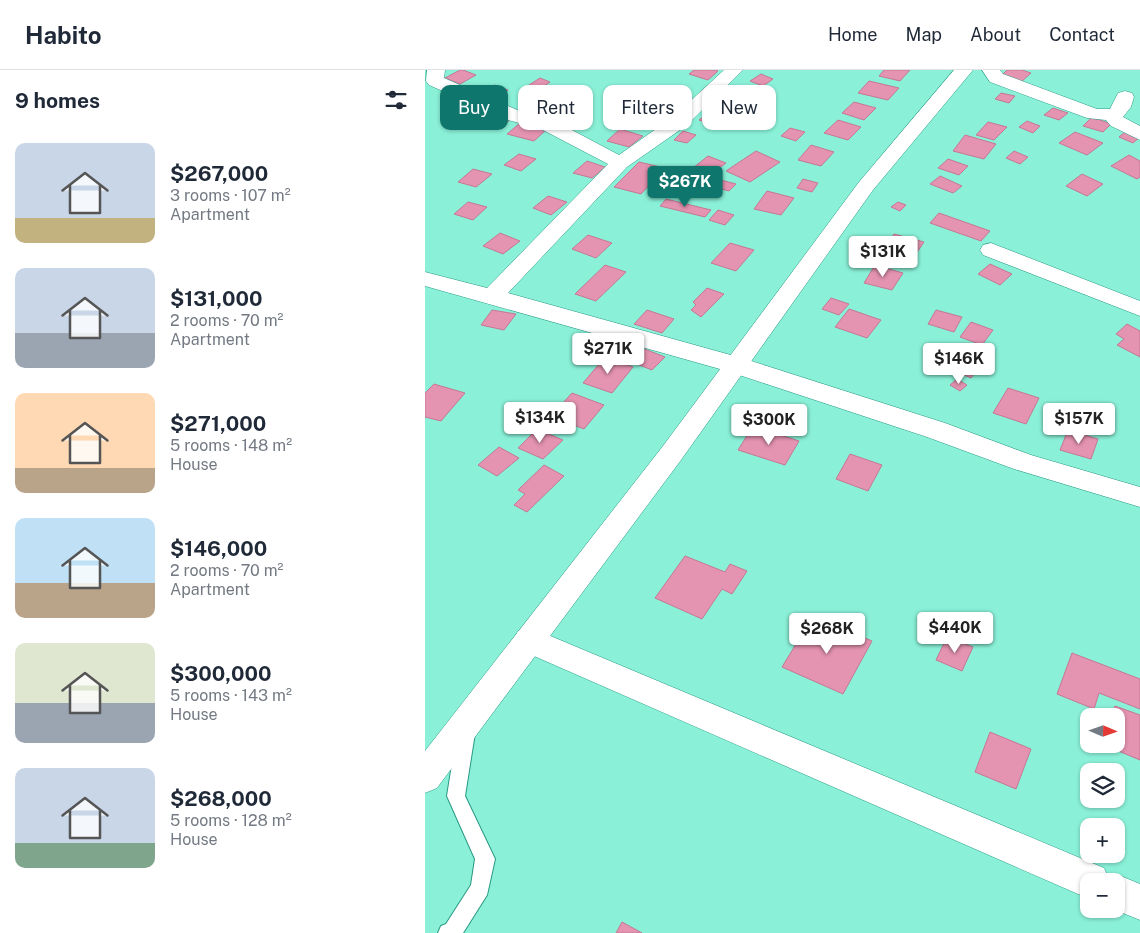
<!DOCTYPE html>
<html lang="en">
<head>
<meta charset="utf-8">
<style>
  body { margin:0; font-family:"Public Sans",sans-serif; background:#f6f6f7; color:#1f2937; height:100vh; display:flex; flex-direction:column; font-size:19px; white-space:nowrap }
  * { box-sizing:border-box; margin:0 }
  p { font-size:16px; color:#747a83 }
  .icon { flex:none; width:28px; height:28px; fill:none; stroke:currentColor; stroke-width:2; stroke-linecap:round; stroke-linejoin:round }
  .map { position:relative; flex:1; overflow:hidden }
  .details { display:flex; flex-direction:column; background:#fff; width:425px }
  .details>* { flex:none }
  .hud { position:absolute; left:15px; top:15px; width:475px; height:45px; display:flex; gap:10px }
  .needle { width:32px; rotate:92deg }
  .buttons { position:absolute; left:655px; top:638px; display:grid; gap:10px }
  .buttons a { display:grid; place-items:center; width:45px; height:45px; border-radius:10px; background:#fff; box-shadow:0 1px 4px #0004; font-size:25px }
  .price { position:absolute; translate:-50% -42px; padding:0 11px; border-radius:5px; background:#fff; color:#222; font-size:16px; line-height:32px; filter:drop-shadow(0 1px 2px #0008) }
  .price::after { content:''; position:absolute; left:50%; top:30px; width:15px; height:11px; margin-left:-8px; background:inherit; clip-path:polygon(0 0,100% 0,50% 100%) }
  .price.on { background:#0f766e; color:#fff }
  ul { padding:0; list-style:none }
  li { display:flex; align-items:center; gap:15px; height:125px; padding:0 15px }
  li span { display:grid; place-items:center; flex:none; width:140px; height:100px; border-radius:10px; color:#555 }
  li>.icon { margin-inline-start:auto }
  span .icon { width:60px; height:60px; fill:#fffc; stroke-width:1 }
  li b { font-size:21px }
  h2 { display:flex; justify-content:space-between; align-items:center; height:60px; padding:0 15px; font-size:21px }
  .chip { padding:0 18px; border-radius:10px; background:#fff; box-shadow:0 1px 4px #0004; font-size:18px; line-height:45px }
  .chip.on { background:#0f766e; color:#fff }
  header { display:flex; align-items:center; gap:30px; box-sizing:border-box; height:70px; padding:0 25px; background:#fff; border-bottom:1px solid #e0e1e3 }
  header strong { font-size:24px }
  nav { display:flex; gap:28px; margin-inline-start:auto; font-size:18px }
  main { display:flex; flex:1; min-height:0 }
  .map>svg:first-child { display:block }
  .building { fill:#e493b0; stroke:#c57794 }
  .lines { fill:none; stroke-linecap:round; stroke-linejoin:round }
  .service-casing { stroke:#289983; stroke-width:2 }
  .minor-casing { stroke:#289983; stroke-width:1 }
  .secondary-casing { stroke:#289983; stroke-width:1 }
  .service { fill:#fff; fill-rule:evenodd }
  .minor { fill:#fff; fill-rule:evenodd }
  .secondary { fill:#fff; fill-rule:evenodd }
</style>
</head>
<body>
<header>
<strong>Habito</strong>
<nav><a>Home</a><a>Map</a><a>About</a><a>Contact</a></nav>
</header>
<main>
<section class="details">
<h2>9 homes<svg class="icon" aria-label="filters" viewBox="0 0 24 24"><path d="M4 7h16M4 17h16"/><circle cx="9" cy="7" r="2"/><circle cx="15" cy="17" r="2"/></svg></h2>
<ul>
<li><span style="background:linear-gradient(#c9d6e8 75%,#c2b280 0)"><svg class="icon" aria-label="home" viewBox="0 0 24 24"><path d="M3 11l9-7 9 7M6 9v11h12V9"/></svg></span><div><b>$267,000</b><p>3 rooms · 107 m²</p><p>Apartment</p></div></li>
<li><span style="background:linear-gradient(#c9d6e8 65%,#9aa5b1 0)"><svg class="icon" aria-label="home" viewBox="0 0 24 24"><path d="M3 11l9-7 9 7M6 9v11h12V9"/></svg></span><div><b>$131,000</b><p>2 rooms · 70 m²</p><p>Apartment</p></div></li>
<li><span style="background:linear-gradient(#ffd9b3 75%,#b9a48a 0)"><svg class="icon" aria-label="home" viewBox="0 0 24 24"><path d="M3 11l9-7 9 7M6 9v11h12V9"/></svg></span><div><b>$271,000</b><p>5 rooms · 148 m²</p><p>House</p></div></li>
<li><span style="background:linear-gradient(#bfe0f5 65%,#b9a48a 0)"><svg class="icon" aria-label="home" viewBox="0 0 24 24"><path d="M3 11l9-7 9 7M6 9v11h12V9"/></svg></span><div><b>$146,000</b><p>2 rooms · 70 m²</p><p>Apartment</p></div></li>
<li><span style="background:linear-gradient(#dfe7d0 60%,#9aa5b1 0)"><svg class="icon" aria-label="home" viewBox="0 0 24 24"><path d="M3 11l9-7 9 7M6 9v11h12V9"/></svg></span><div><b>$300,000</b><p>5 rooms · 143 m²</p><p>House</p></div></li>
<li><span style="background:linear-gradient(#c9d6e8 75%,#7fa58c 0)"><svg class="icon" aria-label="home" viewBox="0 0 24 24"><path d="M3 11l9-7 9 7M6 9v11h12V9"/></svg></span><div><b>$268,000</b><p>5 rooms · 128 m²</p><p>House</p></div></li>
</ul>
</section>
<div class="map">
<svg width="715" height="863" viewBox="0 0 715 863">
  <rect width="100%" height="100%" fill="#8af1d8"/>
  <path class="building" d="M 35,0 L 38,0 L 51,5 L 35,14 L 20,8 Z
    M 269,0 L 290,0 L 293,1 L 283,10 L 264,4 Z
    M 459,0 L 485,0 L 475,11 L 454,6 Z
    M 582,0 L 597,0 L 606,3 L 595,13 L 575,7 Z
    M 336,4 L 348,9 L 338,16 L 325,11 Z
    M 115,8 L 125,12 L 112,21 L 101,17 Z
    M 444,11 L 474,18 L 463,30 L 433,23 Z
    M 70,15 L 83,20 L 72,27 L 59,22 Z
    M 230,18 L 260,27 L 243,41 L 213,32 Z
    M 317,18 L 332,23 L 320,32 L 305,27 Z
    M 576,23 L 590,26 L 584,33 L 570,29 Z
    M 429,32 L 451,38 L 439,50 L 417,43 Z
    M 32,36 L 51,42 L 38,52 L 19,46 Z
    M 628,38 L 643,43 L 634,50 L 619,45 Z
    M 286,41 L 308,48 L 296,57 L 274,50 Z
    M 70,46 L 85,50 L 76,57 L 62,53 Z
    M 667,47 L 686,54 L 678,62 L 658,56 Z
    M 413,50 L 436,57 L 423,70 L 399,63 Z
    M 602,51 L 615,56 L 608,63 L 594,57 Z
    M 563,52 L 582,57 L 569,70 L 551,65 Z
    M 95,53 L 122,59 L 109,71 L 82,64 Z
    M 365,58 L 380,62 L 371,71 L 356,66 Z
    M 195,59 L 218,66 L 204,77 L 182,71 Z
    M 258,61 L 271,65 L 262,73 L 249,70 Z
    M 701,61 L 715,67 L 708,73 L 694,67 Z
    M 650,62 L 678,73 L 662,85 L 634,73 Z
    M 540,65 L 571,74 L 559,89 L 528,81 Z
    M 386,75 L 409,82 L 396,96 L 373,90 Z
    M 331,81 L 355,92 L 325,112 L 301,101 Z
    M 589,81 L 603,87 L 595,94 L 581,88 Z
    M 94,84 L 111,89 L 96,101 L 79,95 Z
    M 704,85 L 715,91 L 715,107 L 712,109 L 686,96 Z
    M 283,86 L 301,93 L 285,105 L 268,98 Z
    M 523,89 L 543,96 L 534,105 L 513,98 Z
    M 162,91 L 180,97 L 167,108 L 148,103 Z
    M 214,92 L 240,98 L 216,124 L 189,117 Z
    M 48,99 L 67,104 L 51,117 L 33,112 Z
    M 265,102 L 311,114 L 304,121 L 258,109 Z
    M 657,104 L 678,114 L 662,126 L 641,116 Z
    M 515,106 L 537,116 L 528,123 L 505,114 Z
    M 378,109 L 393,113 L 387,122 L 372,118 Z
    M 342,121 L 369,128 L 356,145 L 329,139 Z
    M 123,126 L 142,132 L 126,145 L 108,138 Z
    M 241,129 L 286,140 L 280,147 L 235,136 Z
    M 43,132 L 62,137 L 48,150 L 29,144 Z
    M 473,132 L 481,135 L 475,141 L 466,137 Z
    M 293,140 L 309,145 L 300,155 L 284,150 Z
    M 514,143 L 565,161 L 556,171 L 505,153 Z
    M 75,163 L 95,171 L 78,184 L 58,176 Z
    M 469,164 L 499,172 L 486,191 L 457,183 Z
    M 163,165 L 187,173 L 171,188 L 147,179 Z
    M 305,173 L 329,180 L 311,201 L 286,193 Z
    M 565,194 L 587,204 L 575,215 L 553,204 Z
    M 180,195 L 201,202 L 171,231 L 150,224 Z
    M 450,195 L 478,203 L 467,220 L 439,213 Z
    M 282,218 L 299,224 L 276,247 L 266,240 L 271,235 L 268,232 Z
    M 406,228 L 424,234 L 414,245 L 397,239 Z
    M 424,239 L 456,250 L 442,268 L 410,257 Z
    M 67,240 L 91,244 L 79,260 L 56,255 Z
    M 222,240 L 249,249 L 237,263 L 209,254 Z
    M 511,240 L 537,247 L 529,262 L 503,254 Z
    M 546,252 L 568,260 L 557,275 L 535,267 Z
    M 702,254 L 715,261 L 715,287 L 692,275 L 699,269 L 691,264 Z
    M 531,277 L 560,289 L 546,308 L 516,295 Z
    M 217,278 L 240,287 L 227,300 L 204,291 Z
    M 180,287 L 208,297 L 187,323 L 158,313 Z
    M 532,309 L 542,315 L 535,321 L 525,315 Z
    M 9,314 L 40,323 L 16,351 L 0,347 L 0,323 Z
    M 583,318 L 614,328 L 601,354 L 568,343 Z
    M 147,323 L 179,335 L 159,359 L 126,346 Z
    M 328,356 L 374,371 L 360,395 L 313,380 Z
    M 112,359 L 138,370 L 118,389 L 93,378 Z
    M 643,360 L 673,369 L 666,389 L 635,380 Z
    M 74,377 L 94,388 L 72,406 L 53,395 Z
    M 425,384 L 457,395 L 443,421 L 411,409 Z
    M 119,395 L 139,406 L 102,442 L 89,435 L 100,424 L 93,420 Z
    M 260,486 L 300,502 L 305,494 L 322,501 L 307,524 L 297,519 L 277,549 L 230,528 Z
    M 388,546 L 447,571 L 418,624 L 357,597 Z
    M 522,567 L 548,577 L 537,601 L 511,590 Z
    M 647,583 L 715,609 L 715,639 L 674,623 L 669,639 L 632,624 Z
    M 690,636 L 715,645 L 715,690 L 679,675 L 691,674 L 691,646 L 687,646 Z
    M 565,662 L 606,679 L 591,719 L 550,702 Z
    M 197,852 L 217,863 L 191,863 Z"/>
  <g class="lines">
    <g class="service-casing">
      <path id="service" d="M 41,655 L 47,657 L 50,663 L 40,726 L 70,789 L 62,825 L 38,863 L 13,863 L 16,856 L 21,854 L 46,815 L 50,789 L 22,726 L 32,663 L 35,657 Z"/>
    </g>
    <g class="minor-casing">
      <path id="minor" d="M 2,0 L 20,0 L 19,8 L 97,42 L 130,51 L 194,85 L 248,47 L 299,0 L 318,0 L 262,55 L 202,97 L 83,223 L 320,289 L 520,353 L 606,385 L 715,417 L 715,437 L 589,399 L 502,367 L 302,301 L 0,216 L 0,202 L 62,218 L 183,94 L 116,59 L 83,50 L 4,15 L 1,11 Z
        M 557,0 L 575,0 L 578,4 L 672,39 L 685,39 L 693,23 L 700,21 L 707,23 L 709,27 L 706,37 L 698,47 L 715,56 L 715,70 L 686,56 L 681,50 L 662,48 L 565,12 Z
        M 566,173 L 715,231 L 715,246 L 558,185 L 555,180 L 558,175 Z
        M 104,557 L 679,798 L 683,807 L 691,804 L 715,814 L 715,850 L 688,839 L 691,839 L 691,811 L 664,811 L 664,828 L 653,824 L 93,579 L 89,570 L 93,561 Z"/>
    </g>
    <g class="secondary-casing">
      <path id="secondary" d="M 529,0 L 548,0 L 448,120 L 256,390 L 12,718 L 0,723 L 0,681 L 238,376 L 434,112 Z"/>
    </g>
    <use href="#service" class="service"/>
    <use href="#minor" class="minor"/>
    <use href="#secondary" class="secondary"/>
  </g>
</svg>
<div class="buttons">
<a><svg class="needle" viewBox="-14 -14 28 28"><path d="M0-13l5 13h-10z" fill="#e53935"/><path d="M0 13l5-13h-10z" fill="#747a83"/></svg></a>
<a><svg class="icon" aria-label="layers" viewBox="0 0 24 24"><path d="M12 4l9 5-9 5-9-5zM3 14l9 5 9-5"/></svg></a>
<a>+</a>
<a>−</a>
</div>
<b class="price on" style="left:260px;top:138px">$267K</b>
<b class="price" style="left:458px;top:208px">$131K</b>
<b class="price" style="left:183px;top:305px">$271K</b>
<b class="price" style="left:534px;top:315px">$146K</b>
<b class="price" style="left:115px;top:374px">$134K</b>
<b class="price" style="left:654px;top:375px">$157K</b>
<b class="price" style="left:344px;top:376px">$300K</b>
<b class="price" style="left:530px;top:584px">$440K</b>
<b class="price" style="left:402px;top:585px">$268K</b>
<div class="hud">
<a class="chip on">Buy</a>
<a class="chip">Rent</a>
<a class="chip">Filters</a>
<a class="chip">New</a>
</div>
</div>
</main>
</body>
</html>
